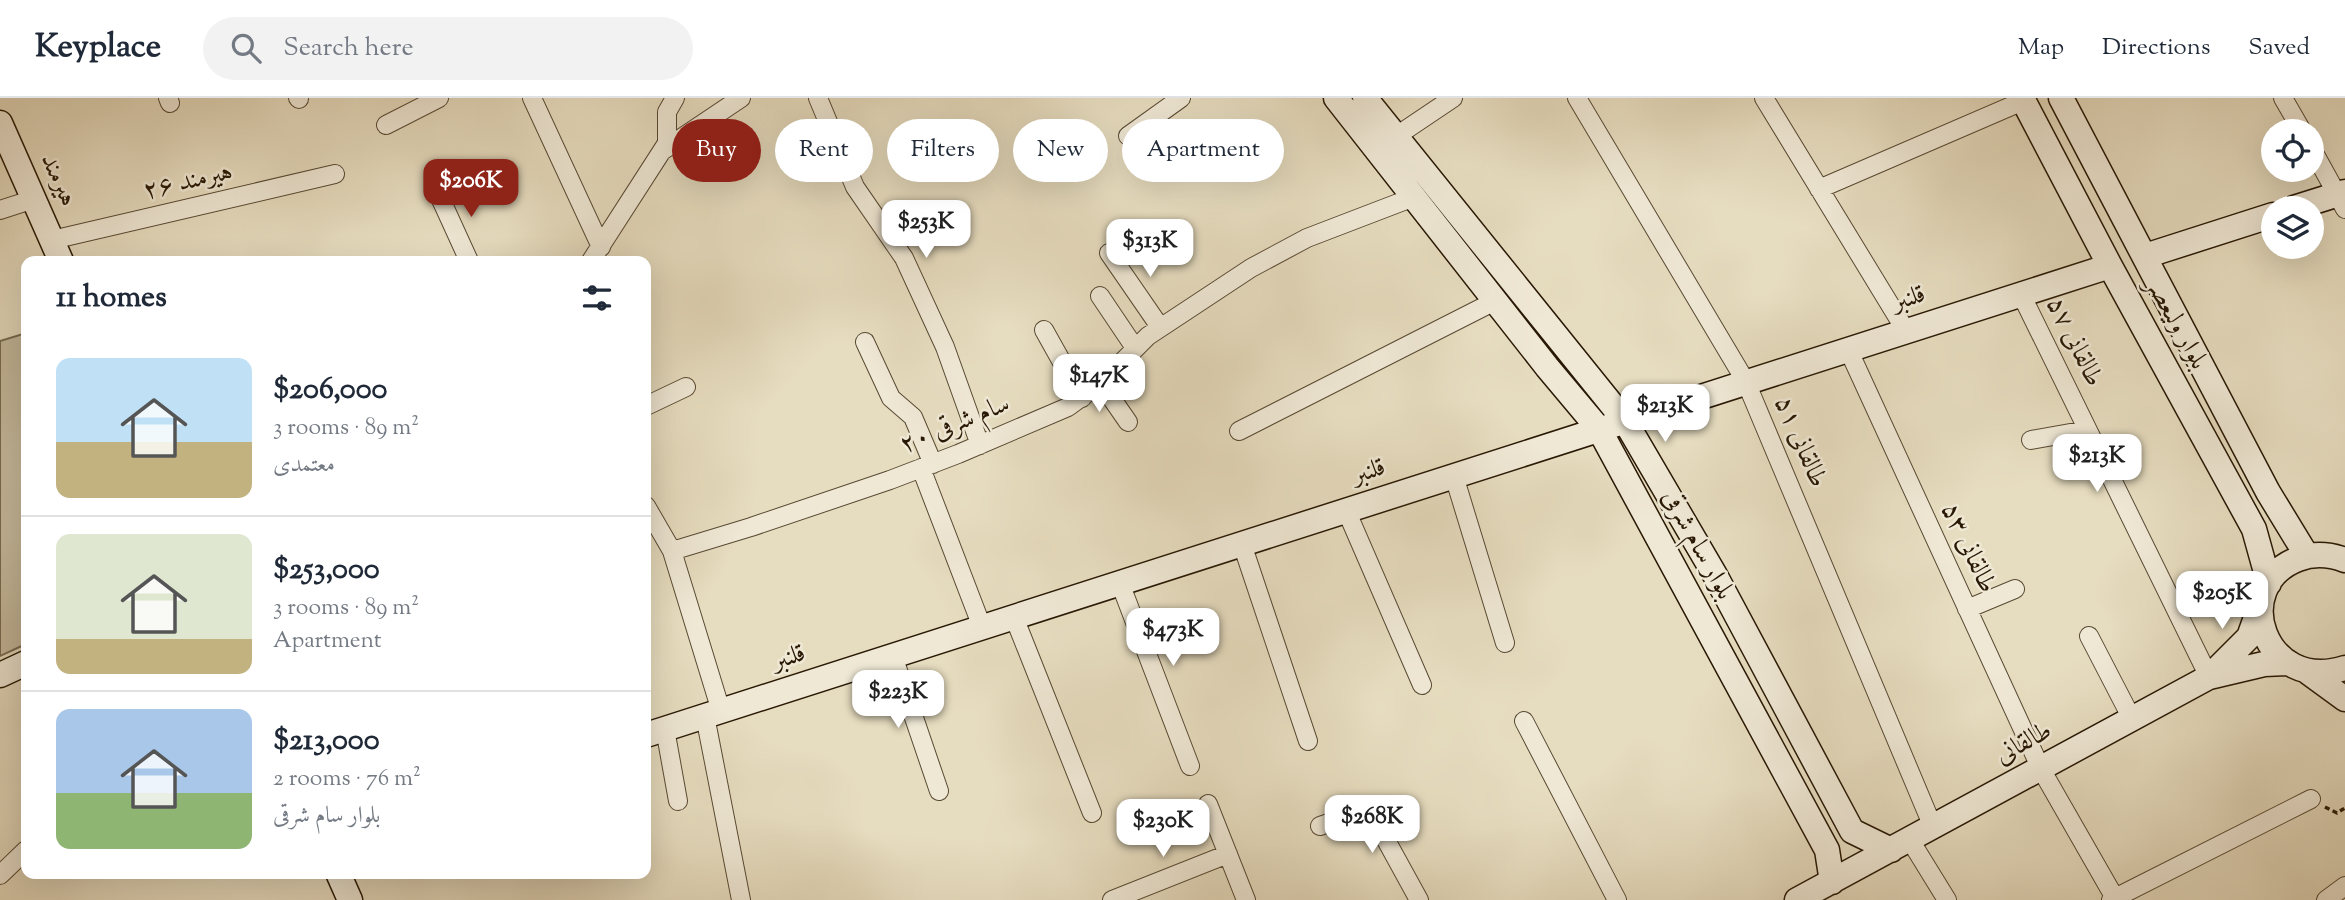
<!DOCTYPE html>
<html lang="en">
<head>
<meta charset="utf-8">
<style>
  body { margin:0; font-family:"Sorts Mill Goudy",Amiri,serif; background:#f2f2f3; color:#1f2937; height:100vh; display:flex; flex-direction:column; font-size:26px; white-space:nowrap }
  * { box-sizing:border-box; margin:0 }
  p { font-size:23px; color:#747a83 }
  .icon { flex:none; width:38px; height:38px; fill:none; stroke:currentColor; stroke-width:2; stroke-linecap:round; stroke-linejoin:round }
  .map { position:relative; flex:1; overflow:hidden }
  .panel { position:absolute; left:21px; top:158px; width:630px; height:623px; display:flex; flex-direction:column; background:#fff; border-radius:14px; box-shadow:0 7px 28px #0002 }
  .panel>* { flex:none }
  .guide { position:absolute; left:672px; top:21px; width:665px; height:63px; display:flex; gap:14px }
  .tools { position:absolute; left:2261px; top:21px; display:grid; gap:14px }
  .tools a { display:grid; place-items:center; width:63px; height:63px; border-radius:50%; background:#fff; box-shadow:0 7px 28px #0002; font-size:35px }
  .price { position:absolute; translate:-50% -60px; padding:0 16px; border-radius:14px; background:#fff; color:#222; font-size:23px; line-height:46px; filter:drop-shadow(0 2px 4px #0008) }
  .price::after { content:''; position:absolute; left:50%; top:42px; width:21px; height:16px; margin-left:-10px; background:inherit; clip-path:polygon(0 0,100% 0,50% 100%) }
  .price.on { background:#8f2418; color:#fff }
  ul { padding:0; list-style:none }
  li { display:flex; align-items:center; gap:21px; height:175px; padding:0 35px }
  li+li { border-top:2px solid #e0e1e3 }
  li span { display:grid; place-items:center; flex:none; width:196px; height:140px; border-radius:14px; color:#555 }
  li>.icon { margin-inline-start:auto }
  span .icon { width:84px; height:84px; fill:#fffc; stroke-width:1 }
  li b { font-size:30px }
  h2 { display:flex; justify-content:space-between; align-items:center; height:84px; padding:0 35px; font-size:30px }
  .chip { padding:0 24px; border-radius:32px; background:#fff; box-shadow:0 7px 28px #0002; font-size:24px; line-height:63px }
  .chip.on { background:#8f2418; color:#fff }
  header { display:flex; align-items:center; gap:42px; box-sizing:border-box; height:98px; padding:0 35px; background:#fff; border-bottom:2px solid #e0e1e3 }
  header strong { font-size:33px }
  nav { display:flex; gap:38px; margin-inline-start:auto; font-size:24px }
  .search { width:490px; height:63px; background:#f2f2f3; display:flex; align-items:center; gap:18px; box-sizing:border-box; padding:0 24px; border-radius:38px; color:#747a83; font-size:26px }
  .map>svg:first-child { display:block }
  .green { fill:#c6bb9f; stroke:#776a52; stroke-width:2 }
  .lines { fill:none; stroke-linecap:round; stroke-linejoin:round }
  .street-casing { stroke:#584933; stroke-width:20 }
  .secondary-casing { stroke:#281804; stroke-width:27 }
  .path { stroke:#281804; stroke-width:3.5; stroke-dasharray:5 3.5; stroke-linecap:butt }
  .street { stroke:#efe8d5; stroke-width:18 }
  .secondary { stroke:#efe8d5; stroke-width:24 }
  .labels { text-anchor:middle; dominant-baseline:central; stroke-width:5; stroke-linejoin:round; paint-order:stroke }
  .street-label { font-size:26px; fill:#281804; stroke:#efe8d5 }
</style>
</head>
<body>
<header>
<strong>Keyplace</strong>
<div class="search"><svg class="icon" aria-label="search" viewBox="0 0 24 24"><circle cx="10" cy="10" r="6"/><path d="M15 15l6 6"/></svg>Search here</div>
<nav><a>Map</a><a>Directions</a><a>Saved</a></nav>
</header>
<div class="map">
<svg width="2345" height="802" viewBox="0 0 2345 802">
  <rect width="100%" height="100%" fill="#e6dcbf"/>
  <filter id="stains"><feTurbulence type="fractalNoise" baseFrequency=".00286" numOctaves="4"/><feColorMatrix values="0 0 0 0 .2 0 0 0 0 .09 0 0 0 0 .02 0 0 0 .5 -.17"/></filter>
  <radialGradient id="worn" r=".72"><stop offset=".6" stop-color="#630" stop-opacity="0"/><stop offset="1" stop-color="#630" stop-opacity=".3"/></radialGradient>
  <path class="green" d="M 26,235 L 26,546 L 0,558 L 0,243 Z"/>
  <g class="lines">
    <g class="street-casing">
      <path id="street" d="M 168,0 L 170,5
        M 298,0 L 299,1
        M 532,0 L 601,149
        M 818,0 L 855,89 L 904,160 L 945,249 L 980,347
        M 1577,0 L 1746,284 L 1933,729
        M 1764,0 L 1906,233
        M 2283,0 L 2302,33
        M 386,27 L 439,0
        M 1128,38 L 1181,0
        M 1395,39 L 1453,0
        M 2312,51 L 2345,111
        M 662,53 L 741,0
        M 1819,91 L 2023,3
        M 438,95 L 469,163
        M 0,112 L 34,101
        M 52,142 L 335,76
        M 1109,155 L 1160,229
        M 591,163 L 667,45 L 667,14 L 675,0
        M 2021,196 L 2209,579
        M 1100,198 L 1135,250
        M 1044,232 L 1082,300
        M 865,244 L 891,300 L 913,319 L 933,366
        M 1848,251 L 2041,671 L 2116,802
        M 1101,285 L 1128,324
        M 646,308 L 686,289
        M 1239,333 L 1495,203
        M 2031,342 L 2087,332
        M 921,370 L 982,529
        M 1454,378 L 1505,545
        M 646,408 L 672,453 L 721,613
        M 1346,412 L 1422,587
        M 1242,446 L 1308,643
        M 672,453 L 751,429 L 890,382 L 958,356 L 1068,309 L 1101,285 L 1148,238 L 1251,170 L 1307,140 L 1414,99
        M 1120,485 L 1190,668
        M 1967,511 L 2015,491
        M 1014,519 L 1092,715
        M 2089,538 L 2132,621
        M 893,558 L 939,693
        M 705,618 L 741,802
        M 1524,623 L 1617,802
        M 665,631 L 678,703
        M 1208,706 L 1246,802
        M 1320,728 L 1369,711 L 1419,802
        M 1910,742 L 1947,802
        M 0,777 L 26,752
        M 1112,802 L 1228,756
        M 2111,802 L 2311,701
        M 2326,802 L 2345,788"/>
    </g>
    <g class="secondary-casing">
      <path id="secondary" d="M 1336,0 L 1547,269 L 1599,331 L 1827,752 L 1832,784
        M 1365,0 L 1625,323 L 1715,477 L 1852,733 L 1891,752
        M 2022,0 L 2110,168 L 2254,431 L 2269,485
        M 2061,0 L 2268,394 L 2307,458
        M 0,25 L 61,163
        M 2294,110 L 2345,94
        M 2145,158 L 2273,117
        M 2345,462 C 2329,456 2314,455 2298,461 C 2228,488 2264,596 2345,570
        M 2308,574 L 2345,601
        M 0,577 L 26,565
        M 2209,579 L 2249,539 L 2259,511
        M 646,637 L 2110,168
        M 338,775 L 350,802
        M 1797,802 L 2209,579 L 2264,566 L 2287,565"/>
    </g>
    <path class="path" d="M 2325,709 L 2337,715 L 2345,710"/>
    <use href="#street" class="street"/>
    <use href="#secondary" class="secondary"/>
  </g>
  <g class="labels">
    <g class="street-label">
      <text transform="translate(58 82) rotate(66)">هیرمند</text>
      <text transform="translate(188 84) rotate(-13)">هیرمند ۲۶</text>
      <text transform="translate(1909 201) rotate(-18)">قلنبر</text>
      <text transform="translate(2176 226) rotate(61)">بلوار ولیعصر</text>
      <text transform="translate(2074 244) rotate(64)">طالقانی ۵۷</text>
      <text transform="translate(955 327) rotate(-22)">سام شرقی ۲۰</text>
      <text transform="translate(1800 344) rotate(67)">طالقانی ۵۱</text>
      <text transform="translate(1369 374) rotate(-18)">قلنبر</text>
      <text transform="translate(1697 447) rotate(61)">بلوار سام شرقی</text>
      <text transform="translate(1968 450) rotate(65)">طالقانی ۵۳</text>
      <text transform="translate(789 560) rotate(-18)">قلنبر</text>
      <text transform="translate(2024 646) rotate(-29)">طالقانی</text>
    </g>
  </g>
  <rect width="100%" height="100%" filter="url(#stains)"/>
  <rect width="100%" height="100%" fill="url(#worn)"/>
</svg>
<div class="tools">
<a><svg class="icon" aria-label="locate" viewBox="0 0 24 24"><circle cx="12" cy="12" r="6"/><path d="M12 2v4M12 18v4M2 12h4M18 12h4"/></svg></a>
<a><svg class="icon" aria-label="layers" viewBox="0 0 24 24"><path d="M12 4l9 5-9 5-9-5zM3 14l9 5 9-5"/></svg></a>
</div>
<b class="price on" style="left:471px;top:121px">$206K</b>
<b class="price" style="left:926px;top:162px">$253K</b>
<b class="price" style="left:1150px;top:181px">$313K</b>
<b class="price" style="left:1099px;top:316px">$147K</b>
<b class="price" style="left:1665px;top:346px">$213K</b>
<b class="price" style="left:2097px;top:396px">$213K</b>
<b class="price" style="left:2222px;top:533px">$205K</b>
<b class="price" style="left:1173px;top:570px">$473K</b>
<b class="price" style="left:898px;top:632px">$223K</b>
<b class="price" style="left:1372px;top:757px">$268K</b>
<b class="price" style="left:1163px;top:761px">$230K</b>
<div class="guide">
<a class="chip on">Buy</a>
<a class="chip">Rent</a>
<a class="chip">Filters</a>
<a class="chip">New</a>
<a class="chip">Apartment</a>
</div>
<section class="panel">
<h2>11 homes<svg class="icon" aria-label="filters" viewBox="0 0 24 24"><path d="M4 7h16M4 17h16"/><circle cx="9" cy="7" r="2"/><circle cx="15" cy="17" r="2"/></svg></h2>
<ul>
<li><span style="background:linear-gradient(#bfe0f5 60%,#c2b280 0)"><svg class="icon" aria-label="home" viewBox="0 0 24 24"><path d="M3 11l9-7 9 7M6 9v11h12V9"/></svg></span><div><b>$206,000</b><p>3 rooms · 89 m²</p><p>معتمدی</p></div></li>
<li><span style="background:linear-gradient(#dfe7d0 75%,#c2b280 0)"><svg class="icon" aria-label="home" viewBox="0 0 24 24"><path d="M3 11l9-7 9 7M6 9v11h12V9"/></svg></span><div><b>$253,000</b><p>3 rooms · 89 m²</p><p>Apartment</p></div></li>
<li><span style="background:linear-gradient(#a9c7e8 60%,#8fb573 0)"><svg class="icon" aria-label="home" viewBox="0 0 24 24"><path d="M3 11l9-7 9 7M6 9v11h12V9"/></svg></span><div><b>$213,000</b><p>2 rooms · 76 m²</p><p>بلوار سام شرقی</p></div></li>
</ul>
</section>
</div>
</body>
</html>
